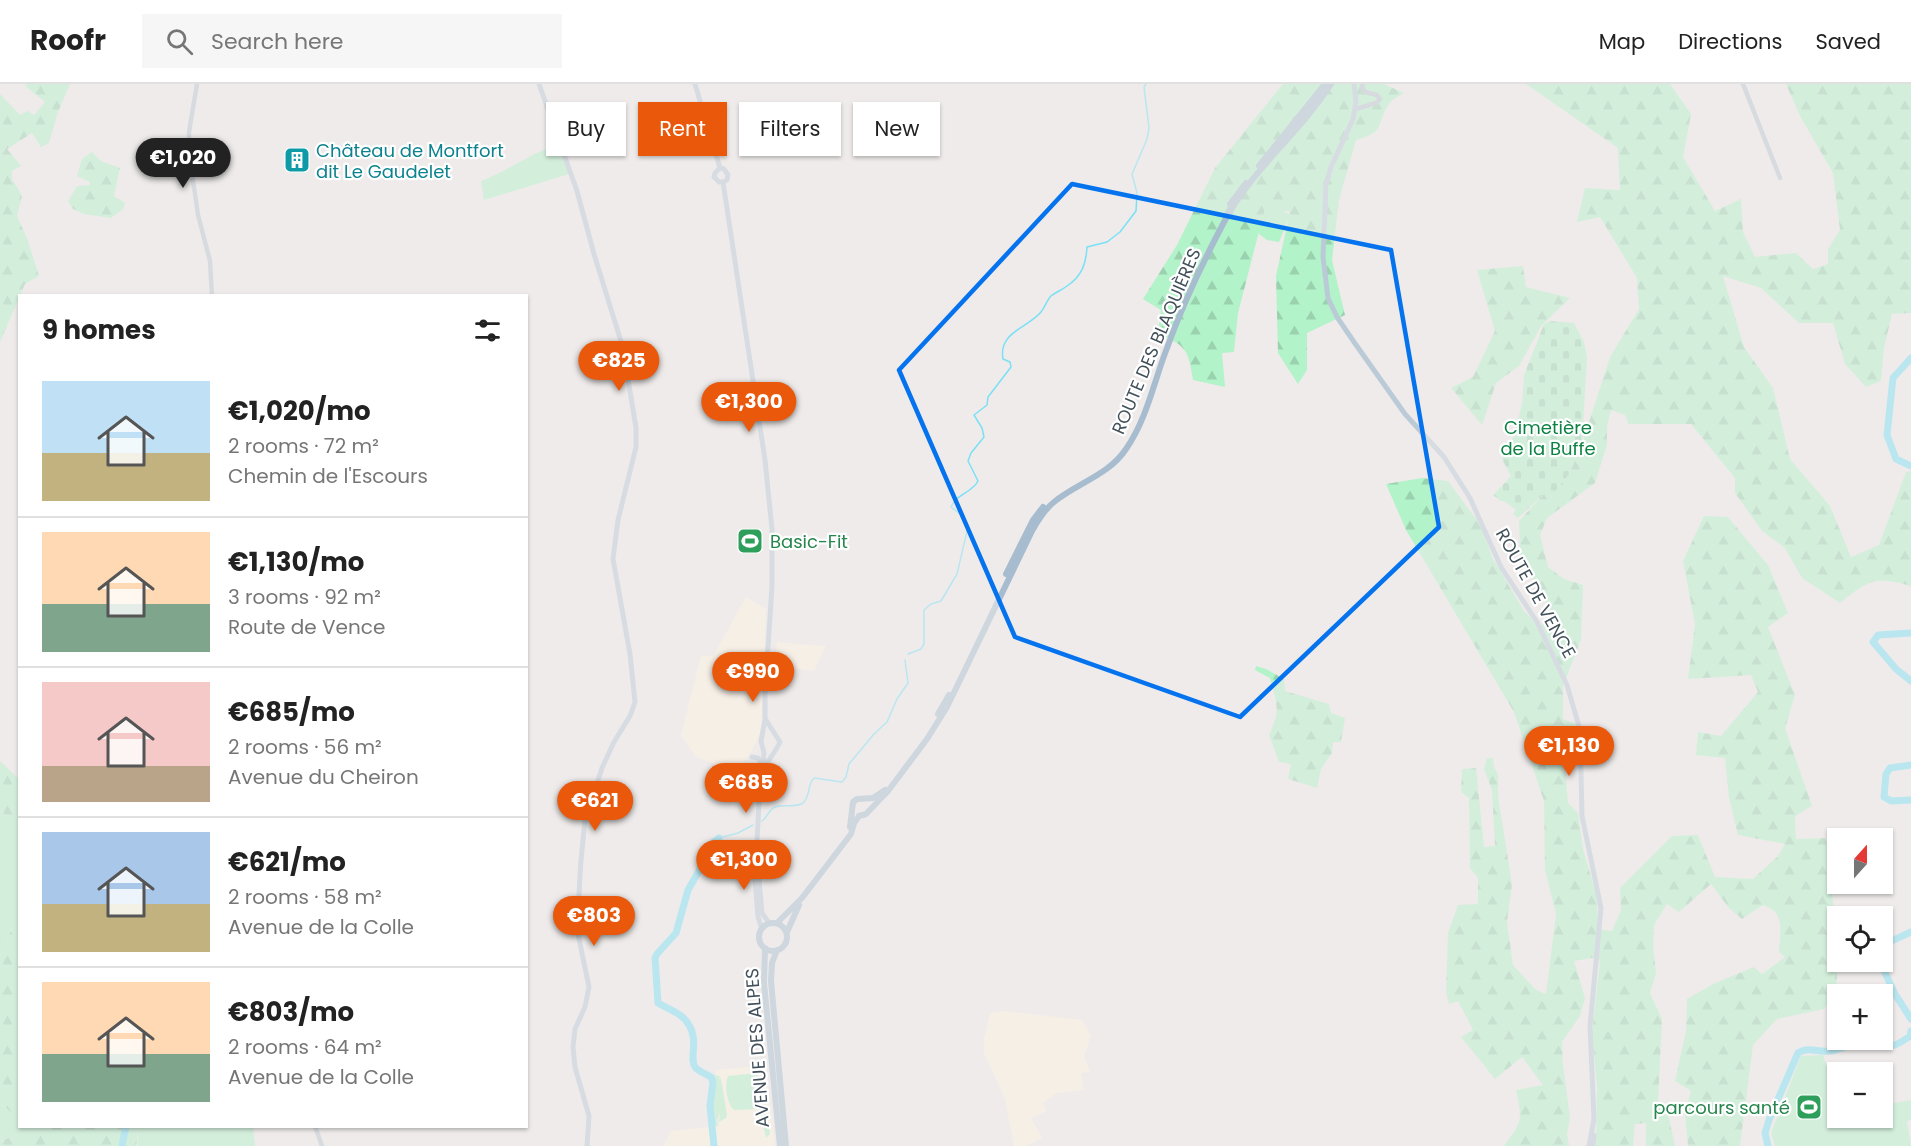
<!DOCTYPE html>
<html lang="en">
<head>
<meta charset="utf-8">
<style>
  body { margin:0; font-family:Poppins,sans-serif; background:#f6f6f6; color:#222; height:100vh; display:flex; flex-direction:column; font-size:22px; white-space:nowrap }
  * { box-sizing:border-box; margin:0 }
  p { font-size:20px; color:#767676 }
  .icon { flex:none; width:33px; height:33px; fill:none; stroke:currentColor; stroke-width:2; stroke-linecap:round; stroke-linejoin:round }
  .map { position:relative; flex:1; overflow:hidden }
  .panel { position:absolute; left:18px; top:210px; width:510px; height:834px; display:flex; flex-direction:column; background:#fff; border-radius:0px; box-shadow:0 2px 4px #0004 }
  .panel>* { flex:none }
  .hud { position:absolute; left:546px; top:18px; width:570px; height:54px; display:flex; gap:12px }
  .needle { width:39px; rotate:21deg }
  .buttons { position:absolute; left:1827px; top:744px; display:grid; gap:12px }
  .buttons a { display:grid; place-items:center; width:66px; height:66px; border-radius:0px; background:#fff; box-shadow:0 2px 4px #0004; font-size:30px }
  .price { position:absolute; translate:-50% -51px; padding:0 14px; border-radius:21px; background:#ea580c; color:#fff; font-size:20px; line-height:39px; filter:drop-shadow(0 2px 3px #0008) }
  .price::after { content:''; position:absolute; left:50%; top:36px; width:18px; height:14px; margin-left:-9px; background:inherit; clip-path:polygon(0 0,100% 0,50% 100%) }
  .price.on { background:#222; color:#fff }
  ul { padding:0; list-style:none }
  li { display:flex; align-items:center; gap:18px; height:150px; padding:0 24px }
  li+li { border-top:2px solid #e0e0e0 }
  li span { display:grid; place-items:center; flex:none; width:168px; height:120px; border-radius:0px; color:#555 }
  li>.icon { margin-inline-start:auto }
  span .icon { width:72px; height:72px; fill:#fffc; stroke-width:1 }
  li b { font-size:26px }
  h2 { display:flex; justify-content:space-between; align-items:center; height:72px; padding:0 24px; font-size:26px }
  .chip { padding:0 21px; border-radius:0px; background:#fff; box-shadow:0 2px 4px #0004; font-size:21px; line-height:54px }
  .chip.on { background:#ea580c; color:#fff }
  header { display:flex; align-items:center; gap:36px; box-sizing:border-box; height:84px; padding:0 30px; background:#fff; border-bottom:2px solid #e0e0e0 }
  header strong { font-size:28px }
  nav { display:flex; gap:33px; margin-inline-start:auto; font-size:21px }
  .search { width:420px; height:54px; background:#f6f6f6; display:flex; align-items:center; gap:15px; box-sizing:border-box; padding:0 21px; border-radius:0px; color:#767676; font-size:22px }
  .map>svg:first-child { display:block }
  .commercial { fill:#fef4e0 }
  .grass { fill:#b2f3c9 }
  .forest { fill:url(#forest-firs) }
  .cemetery { fill:url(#cemetery-stones) }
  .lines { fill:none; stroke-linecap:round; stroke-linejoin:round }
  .stream { stroke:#7ae0f5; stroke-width:1.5 }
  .river { stroke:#7ae0f5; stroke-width:7 }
  .tertiary { stroke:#bac7d0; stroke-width:4.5 }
  .secondary { stroke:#bbcad7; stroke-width:5 }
  .primary { stroke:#a7bcce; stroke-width:6 }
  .marked { fill:none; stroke:#0573ee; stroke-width:4.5; stroke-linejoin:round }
  .labels { text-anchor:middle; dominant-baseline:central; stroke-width:4.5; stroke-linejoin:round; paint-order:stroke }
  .culture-label { font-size:18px; fill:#0d838f; stroke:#fff; text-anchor:start }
  .street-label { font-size:18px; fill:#42505a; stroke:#fff }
  .park-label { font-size:18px; fill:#0c8243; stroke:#fff }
  .leisure-label { font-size:18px; fill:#27864d; stroke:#fff; text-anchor:start }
</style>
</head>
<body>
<header>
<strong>Roofr</strong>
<div class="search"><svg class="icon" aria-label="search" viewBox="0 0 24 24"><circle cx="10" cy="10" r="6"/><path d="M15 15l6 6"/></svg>Search here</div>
<nav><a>Map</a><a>Directions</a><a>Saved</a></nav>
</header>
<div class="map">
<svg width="1911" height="1062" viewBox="0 0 1911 1062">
  <defs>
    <pattern id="forest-firs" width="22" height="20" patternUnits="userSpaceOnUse" patternTransform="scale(1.5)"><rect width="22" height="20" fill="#b2f3c9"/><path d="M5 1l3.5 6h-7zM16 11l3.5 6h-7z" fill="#9ad2af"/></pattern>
    <pattern id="cemetery-stones" width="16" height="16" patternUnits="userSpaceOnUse" patternTransform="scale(1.5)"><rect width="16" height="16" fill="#b2f3c9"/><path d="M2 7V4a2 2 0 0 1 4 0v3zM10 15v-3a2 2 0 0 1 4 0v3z" fill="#9ad2af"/></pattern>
  </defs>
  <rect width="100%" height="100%" fill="#efebeb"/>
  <path class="commercial" d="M 746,513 L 766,525 L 761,647 L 754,663 L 741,683 L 737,682 L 733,687 L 696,673 L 681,651 L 701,572 L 713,572 Z
    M 777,558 L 811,561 L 826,562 L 814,587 L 775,581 Z
    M 1006,927 L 1082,936 L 1091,952 L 1084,972 L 1090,988 L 1081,989 L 1084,1006 L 1057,1009 L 1043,1019 L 1046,1027 L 1031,1034 L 1042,1054 L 1026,1062 L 1014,1062 L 1005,1015 L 984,969 L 984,955 L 990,929 Z
    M 766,981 L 775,1062 L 663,1062 L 671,1047 L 719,1042 L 716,986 Z"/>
  <path class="grass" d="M 558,61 L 569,90 L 484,116 L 481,97 C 508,87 530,69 558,61 Z
    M 1263,121 L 1277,123 L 1290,131 L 1279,158 L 1267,156 L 1259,150 L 1259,133 Z
    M 0,728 L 20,737 L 19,829 L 0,872 Z
    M 1823,971 L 1837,1014 L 1838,1034 L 1882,1034 L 1883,1021 L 1911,1016 L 1911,1036 L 1907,1037 L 1911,1062 L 1775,1062 L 1771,1049 L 1801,972 Z
    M 757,989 C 765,1001 761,1014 765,1027 C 767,1034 769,1041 770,1050 L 766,1054 L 759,1025 L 734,1026 C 727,1020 724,1001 728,992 Z
    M 712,991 L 720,992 L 719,996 L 721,994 L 727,1031 L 726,1034 L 719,1038 L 720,1029 L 717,1036 L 718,1042 L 713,1042 L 711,1018 L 714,997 Z
    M 0,1019 L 19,1035 L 20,1042 L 28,1043 L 33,1046 L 0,1057 Z
    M 139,1042 L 253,1043 L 255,1062 L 137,1062 Z"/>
  <path class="forest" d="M 27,0 L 70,0 L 58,28 L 49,59 L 41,63 L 32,49 L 7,65 L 21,82 L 12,87 L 12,95 L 22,112 L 17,132 L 27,154 L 39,192 L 25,200 L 0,258 L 0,10 L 20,31 L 28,27 L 34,31 L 45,18 L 25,2 Z
    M 1283,0 L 1384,0 L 1404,9 C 1399,12 1392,15 1389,20 C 1375,42 1386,48 1356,56 L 1339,116 L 1332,176 L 1345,231 L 1307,249 L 1307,286 L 1298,300 L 1278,269 L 1276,192 L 1290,128 L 1265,124 L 1238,229 L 1234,268 L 1222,269 L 1225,303 L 1193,296 C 1188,265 1187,263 1158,249 L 1161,226 L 1143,215 L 1177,161 L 1215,84 Z
    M 1526,0 L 1670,0 L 1691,30 L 1683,73 L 1715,127 L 1741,115 L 1743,148 L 1755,173 L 1796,169 L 1813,185 L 1828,180 L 1828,165 L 1840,146 L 1833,89 L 1800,32 L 1786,0 L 1911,0 L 1911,229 L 1892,230 L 1884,264 L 1881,297 L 1866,303 L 1845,280 L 1833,239 L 1799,239 L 1761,204 L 1723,192 L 1744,263 L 1773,304 L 1790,375 L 1830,422 L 1851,473 L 1879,461 L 1906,388 L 1911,387 L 1911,502 C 1874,492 1869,496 1840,519 L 1802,494 L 1785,464 L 1762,447 L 1735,409 L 1735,394 L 1691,340 L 1629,340 L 1625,331 L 1611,326 L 1607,343 L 1607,361 L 1595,399 L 1547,434 L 1540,451 L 1548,483 L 1564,495 L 1583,501 L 1581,556 L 1563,602 L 1563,635 L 1576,640 L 1576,679 L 1565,683 L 1568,719 L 1578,729 L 1583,765 L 1597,813 L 1598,845 L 1612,847 L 1621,826 L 1620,804 L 1672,752 L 1698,751 L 1715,793 L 1753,795 L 1778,772 L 1785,760 L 1738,751 L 1729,714 L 1725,674 L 1696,671 L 1698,648 L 1721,652 L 1758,608 L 1751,591 L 1688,595 L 1695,540 L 1683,477 L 1704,432 L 1728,433 L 1768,481 L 1788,529 L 1768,543 L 1795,611 L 1785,644 L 1812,722 L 1795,732 L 1796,755 L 1826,754 L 1837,855 L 1838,871 L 1836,908 L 1824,925 L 1777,935 L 1753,961 L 1740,1062 L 1688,1062 L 1685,1029 L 1691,1007 L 1675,997 L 1686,947 L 1687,915 L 1713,900 L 1754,883 L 1762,890 L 1785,873 L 1779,868 C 1780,848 1786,828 1763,821 L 1742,835 L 1729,824 L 1711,800 L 1679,828 L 1667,820 L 1654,841 L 1653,861 L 1656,889 L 1650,909 L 1662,935 L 1658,1020 L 1667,1025 L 1675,1062 L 1646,1062 L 1646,1039 L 1635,1040 L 1633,1062 L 1596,1062 L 1597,1003 L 1592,949 L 1600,877 L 1592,874 L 1574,877 L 1585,914 L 1580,932 L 1562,958 L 1563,980 L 1570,1034 L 1567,1050 L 1569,1062 L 1504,1062 C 1522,1037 1523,1037 1516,1006 L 1543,1001 L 1522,973 L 1495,995 L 1461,953 L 1473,946 L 1458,917 L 1449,920 L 1446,908 L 1448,849 L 1458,821 L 1478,820 L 1478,794 L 1470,784 L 1469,714 L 1461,708 L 1462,685 L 1476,684 L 1484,763 L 1495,762 L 1492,706 L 1484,685 L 1487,674 L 1493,674 L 1494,683 L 1498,691 L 1498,712 L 1512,800 L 1507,838 L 1513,881 L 1536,906 L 1546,910 L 1556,830 L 1545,786 L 1544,717 L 1514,628 L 1406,446 L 1386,400 L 1422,394 L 1448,397 L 1482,443 L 1492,473 L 1524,527 L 1540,543 L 1551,527 L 1520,470 L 1519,437 L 1544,410 L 1569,390 L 1582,360 L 1610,273 L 1639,225 L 1637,194 L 1600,133 L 1577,138 L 1585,104 L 1620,106 L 1618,64 Z
    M 92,68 L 101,77 L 120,84 L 114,112 L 125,119 L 123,125 L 111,134 L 84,130 L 73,125 L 68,117 L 77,102 L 90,101 L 90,98 L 77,92 L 82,75 Z
    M 1523,182 L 1526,203 L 1570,214 L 1541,242 L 1519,282 L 1496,299 L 1482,341 L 1451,304 L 1473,293 L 1495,247 L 1477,186 Z
    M 1256,582 L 1266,585 L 1284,595 L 1285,607 L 1329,620 L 1331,629 L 1345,634 L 1341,658 L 1333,658 L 1332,669 L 1321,685 L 1317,704 L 1288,695 L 1291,680 L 1279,678 L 1269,651 C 1281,625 1277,621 1270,594 L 1255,586 Z
    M 0,677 L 19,695 L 19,737 L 0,728 Z
    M 19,829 L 19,1035 L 0,1019 L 0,872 Z
    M 28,1043 L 139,1042 L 139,1043 L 136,1062 L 0,1062 L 0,1057 L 32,1046 Z"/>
  <path class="cemetery" d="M 1550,237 L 1574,239 L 1584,258 L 1587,273 L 1582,360 L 1569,390 L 1552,411 L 1544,410 L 1518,434 L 1513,430 L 1516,426 L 1504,417 L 1501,417 L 1493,411 L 1511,392 L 1502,375 L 1514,352 L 1522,320 L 1524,291 L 1544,240 Z"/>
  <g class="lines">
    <path class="stream" d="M 908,570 L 921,565 L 924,560 L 924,526 L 931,520 L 941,517 L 957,490 L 968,443 L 963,432 L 951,423 C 956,410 972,409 978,397 L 968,377 L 971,369 L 984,353 L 982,344 L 974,331 L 987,321 L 988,313 L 1011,283 L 1010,278 L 1003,275 C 998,248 1028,244 1041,228 C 1045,223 1047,216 1051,212 C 1056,208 1062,206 1067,202 C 1082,192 1086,180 1087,163 L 1107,158 L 1120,148 L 1136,127 L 1137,109 L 1132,90 L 1147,55 L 1149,44 L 1144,3 L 1146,0
      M 762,737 C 768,733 768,726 775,723 C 784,720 795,724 803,719 C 811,712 807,700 814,694 L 842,698 L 846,693 L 849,680 L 874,650 L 887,638 L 897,615 L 908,599 L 905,576
      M 719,754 L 738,749 L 753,741"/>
    <path class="river" d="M 1911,274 L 1893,294 L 1887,351 L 1896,375 L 1911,382
      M 1911,549 L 1878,551 L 1873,558 L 1896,585 L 1911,597
      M 1911,681 L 1890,684 L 1886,690 L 1884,713 L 1891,717 L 1911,716
      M 1882,863 L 1885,860 L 1911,848
      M 1880,878 L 1895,910 L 1911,935
      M 122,1062 L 126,1042
      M 714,1062 L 710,1022 L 713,998 L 711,993 C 706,990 699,988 695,983 C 689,975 699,957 689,941 C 682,929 670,926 658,919 L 655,874 L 657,870 L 676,849 L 688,806 L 699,787 L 707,763 L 719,754
      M 1768,1062 L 1765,1049 L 1769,1036 L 1798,969 C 1809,962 1818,969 1830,967 C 1840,966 1851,959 1861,959 C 1885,959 1886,970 1910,952 L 1911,947"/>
    <path class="tertiary" d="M 197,0 L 189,48 L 189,68 L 198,131 L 210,177 L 212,212
      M 1743,0 L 1780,94
      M 1356,25 L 1376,19 L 1380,15 L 1377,11 L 1365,8 L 1362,3 L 1363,0
      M 315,1042 L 322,1062"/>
    <path class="secondary" d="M 539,0 L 577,107 L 594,170 L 623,264 L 636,344 L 636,363 L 618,436 L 613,475 L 630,570 L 635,618 L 630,632 L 614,658 L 602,684 L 585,735 L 581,777
      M 695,0 L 720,84
      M 1354,0 L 1356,18 L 1353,35 L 1331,83 L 1326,100 L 1323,173 L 1328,214 L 1337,233 L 1354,258 L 1405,330 L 1444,373 L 1470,414 L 1501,483 L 1537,538 L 1567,601 L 1580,646 L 1582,732 L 1601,824 L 1590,942 L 1594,1035 L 1589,1062
      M 720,84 L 715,89 L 714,93 L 719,98 L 723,98
      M 720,84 L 724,85 L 728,91 L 727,96 L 723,98
      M 723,98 L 765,376 L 772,445 L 772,502 L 765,610 L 765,636 L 761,657 L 764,669 L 759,719 L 755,795 L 758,833 L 762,845
      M 752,673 L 758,674 L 762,681
      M 763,685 C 766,680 779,662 780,658 L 766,636
      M 581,775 L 577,845 L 589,903 L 585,923 L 575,945 L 573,963 L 575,983 L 589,1032 L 587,1062
      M 758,784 L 762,829 L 769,839
      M 1593,1062 L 1594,1051"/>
    <path class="primary" d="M 1259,82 L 1325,0
      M 1230,120 L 1246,99
      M 1006,490 L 1033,436 L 1043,423
      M 938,630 L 949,611
      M 859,732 L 866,730 L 888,707 L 927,655 L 947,623 L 1032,447 C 1038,436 1044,426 1054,418 C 1077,399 1109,391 1126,365 C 1147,335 1154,297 1167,264 C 1182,222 1202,180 1223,140 C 1250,87 1299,50 1331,0
      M 850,743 L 853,718 L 857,715 L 873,714 L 885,706
      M 777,839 L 802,814 L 851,750 L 854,739 L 859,732
      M759 853a14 14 0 1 1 28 0a14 14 0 1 1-28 0Z
      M 787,848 L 799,821
      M 765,864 L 764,899 L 780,1062
      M 777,866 L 772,879 L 771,897 L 786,1062"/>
  </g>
  <path d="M0 0H1911V1062H0ZM 1072,100 L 1391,166 L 1439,443 L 1240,633 L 1015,553 L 899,286 Z" fill="#efebeb" fill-opacity=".55" fill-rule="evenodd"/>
  <path class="marked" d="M 1072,100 L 1391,166 L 1439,443 L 1240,633 L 1015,553 L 899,286 Z"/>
  <defs>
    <g id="building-square" transform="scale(1.35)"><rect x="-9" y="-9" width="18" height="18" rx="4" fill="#0f9aa8" stroke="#fff"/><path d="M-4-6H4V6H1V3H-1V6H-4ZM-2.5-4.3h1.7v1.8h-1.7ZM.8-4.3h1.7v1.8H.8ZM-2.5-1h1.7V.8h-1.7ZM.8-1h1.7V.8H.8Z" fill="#fff"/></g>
    <g id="stadium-square" transform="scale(1.35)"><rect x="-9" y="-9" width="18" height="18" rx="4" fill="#2e9e5b" stroke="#fff"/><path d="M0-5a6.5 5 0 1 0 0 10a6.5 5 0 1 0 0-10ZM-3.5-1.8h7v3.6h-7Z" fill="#fff"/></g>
  </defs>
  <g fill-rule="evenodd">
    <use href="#building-square" x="297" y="76"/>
    <use href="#stadium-square" x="750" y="457"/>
    <use href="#stadium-square" x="1809" y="1023"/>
  </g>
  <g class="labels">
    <g class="culture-label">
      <text x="316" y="66">Château de Montfort<tspan x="316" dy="21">dit Le Gaudelet</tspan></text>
    </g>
    <g class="street-label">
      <text transform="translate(1156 257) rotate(-67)">ROUTE DES BLAQUIÈRES</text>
      <text transform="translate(1536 509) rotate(61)">ROUTE DE VENCE</text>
      <text transform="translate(757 964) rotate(-94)">AVENUE DES ALPES</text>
    </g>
    <g class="park-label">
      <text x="1548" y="343">Cimetière<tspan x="1548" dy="21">de la Buffe</tspan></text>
    </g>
    <g class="leisure-label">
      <text x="770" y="457">Basic-Fit</text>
      <text x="1790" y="1023" text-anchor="end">parcours santé</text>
    </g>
  </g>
</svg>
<div class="buttons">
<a><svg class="needle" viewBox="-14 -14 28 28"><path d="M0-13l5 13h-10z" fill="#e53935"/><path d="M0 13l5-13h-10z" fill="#767676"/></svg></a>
<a><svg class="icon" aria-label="locate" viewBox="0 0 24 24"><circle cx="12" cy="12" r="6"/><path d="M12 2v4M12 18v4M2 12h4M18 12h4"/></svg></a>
<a>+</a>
<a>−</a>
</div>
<b class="price on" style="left:183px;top:105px">€1,020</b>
<b class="price" style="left:619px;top:308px">€825</b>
<b class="price" style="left:749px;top:349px">€1,300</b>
<b class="price" style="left:753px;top:619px">€990</b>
<b class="price" style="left:1569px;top:693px">€1,130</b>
<b class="price" style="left:746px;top:730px">€685</b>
<b class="price" style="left:595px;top:748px">€621</b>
<b class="price" style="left:744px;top:807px">€1,300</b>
<b class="price" style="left:594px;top:863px">€803</b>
<div class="hud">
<a class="chip">Buy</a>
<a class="chip on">Rent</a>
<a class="chip">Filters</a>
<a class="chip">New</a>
</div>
<section class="panel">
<h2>9 homes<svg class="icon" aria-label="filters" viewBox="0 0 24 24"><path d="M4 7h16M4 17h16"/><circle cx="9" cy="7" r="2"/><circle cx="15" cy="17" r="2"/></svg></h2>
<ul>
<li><span style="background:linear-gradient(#bfe0f5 60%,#c2b280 0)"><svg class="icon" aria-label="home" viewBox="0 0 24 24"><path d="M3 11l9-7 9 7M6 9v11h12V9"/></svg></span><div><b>€1,020/mo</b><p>2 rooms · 72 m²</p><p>Chemin de l'Escours</p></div></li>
<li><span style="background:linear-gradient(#ffd9b3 60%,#7fa58c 0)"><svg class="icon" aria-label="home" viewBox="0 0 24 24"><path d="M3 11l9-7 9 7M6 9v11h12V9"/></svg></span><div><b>€1,130/mo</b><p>3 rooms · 92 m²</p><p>Route de Vence</p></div></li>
<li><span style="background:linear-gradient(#f6c9c9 70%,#b9a48a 0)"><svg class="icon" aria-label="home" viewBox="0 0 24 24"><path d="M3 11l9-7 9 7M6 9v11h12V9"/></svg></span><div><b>€685/mo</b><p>2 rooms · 56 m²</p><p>Avenue du Cheiron</p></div></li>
<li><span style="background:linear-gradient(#a9c7e8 60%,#c2b280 0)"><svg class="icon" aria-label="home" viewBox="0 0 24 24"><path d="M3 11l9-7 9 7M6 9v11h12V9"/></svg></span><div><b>€621/mo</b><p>2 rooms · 58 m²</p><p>Avenue de la Colle</p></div></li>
<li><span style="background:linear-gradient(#ffd9b3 60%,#7fa58c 0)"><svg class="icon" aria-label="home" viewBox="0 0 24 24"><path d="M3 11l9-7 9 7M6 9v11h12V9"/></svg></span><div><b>€803/mo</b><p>2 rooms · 64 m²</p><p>Avenue de la Colle</p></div></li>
</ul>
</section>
</div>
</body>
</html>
